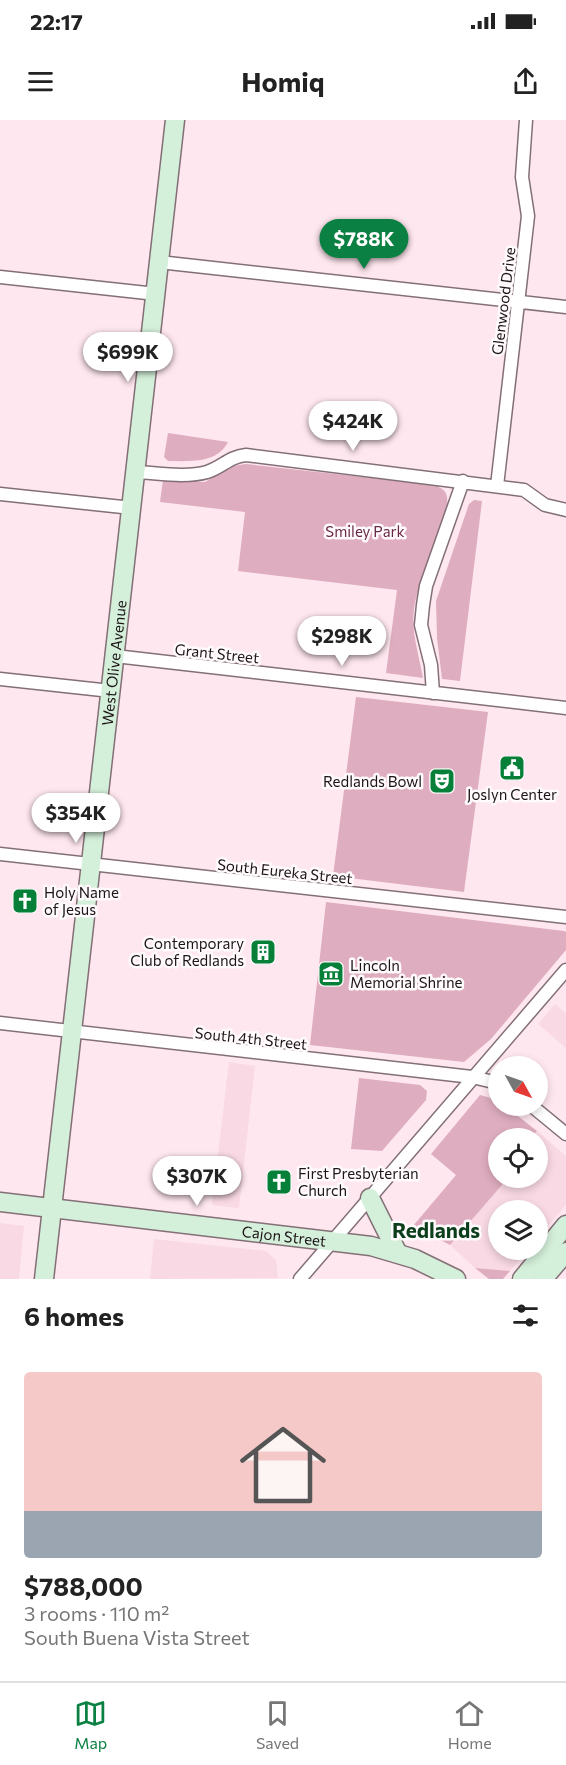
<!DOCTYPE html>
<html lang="en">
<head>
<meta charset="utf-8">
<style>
  body { margin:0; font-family:Commissioner,sans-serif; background:#f6f6f6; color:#222; height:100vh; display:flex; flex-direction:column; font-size:22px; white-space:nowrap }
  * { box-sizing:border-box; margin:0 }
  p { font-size:20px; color:#767676 }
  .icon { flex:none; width:33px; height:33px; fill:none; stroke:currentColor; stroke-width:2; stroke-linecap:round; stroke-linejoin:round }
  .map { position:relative; height:1159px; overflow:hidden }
  .sheet { display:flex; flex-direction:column; background:#fff; flex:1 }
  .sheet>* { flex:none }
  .needle { width:39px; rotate:130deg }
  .fabs { position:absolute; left:488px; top:936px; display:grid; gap:12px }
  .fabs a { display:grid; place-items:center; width:60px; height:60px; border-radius:50%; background:#fff; box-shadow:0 3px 9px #0003; font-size:30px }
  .price { position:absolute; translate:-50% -51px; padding:0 14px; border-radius:21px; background:#fff; color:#222; font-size:20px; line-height:39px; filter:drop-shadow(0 2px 3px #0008) }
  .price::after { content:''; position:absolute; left:50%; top:36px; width:18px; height:14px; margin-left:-9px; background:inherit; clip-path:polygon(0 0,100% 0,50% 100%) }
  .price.current { background:#0b8043; color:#fff }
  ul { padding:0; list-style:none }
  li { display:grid; align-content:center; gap:12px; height:318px; padding:0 24px }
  li span { display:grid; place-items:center; height:186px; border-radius:6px; color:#555 }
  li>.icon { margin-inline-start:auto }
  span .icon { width:108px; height:108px; fill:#fffc; stroke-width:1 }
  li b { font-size:26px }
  h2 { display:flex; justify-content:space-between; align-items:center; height:72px; padding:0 24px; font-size:26px }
  .status { display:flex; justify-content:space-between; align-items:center; height:42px; padding:0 30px; background:#fff; direction:ltr }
  .status svg { height:16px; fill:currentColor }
  header { display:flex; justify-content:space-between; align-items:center; height:78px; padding:0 24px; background:#fff; font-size:27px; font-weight:700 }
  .dock { display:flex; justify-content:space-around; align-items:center; height:84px; border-top:2px solid #e0e0e0; background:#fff; font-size:16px; color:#767676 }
  .dock a { display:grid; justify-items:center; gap:3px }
  .dock .current { color:#0b8043 }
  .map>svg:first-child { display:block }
  .built { fill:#f9d9e4 }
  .green { fill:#dfadc0 }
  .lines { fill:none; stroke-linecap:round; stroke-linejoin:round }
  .street-casing { stroke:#836f76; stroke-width:15 }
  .secondary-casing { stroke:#836f76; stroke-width:21 }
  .street { stroke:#fff; stroke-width:12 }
  .secondary { stroke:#d4efda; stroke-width:18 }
  .labels { text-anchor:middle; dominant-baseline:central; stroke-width:5; stroke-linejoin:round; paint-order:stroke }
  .street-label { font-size:15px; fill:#1c1417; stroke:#fffafc }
  .park-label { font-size:15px; fill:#692846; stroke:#fffafc }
  .poi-label { font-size:15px; fill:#1c1417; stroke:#fffafc; text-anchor:start }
  .district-label { font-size:21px; font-weight:bold; fill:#0b3e1b; stroke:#fffafc }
</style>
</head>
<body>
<div class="status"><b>22:17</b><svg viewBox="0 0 49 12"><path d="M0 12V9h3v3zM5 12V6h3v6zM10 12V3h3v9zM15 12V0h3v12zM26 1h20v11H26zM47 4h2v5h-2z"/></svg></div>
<header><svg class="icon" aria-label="menu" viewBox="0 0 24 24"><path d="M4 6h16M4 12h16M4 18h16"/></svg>Homiq<svg class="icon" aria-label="share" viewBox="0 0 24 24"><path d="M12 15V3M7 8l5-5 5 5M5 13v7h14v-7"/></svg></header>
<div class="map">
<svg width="566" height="1159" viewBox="0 0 566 1159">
  <rect width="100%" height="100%" fill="#ffe7ef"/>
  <path class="built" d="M 555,884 L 566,893 L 566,928 L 538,904 Z
    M 229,942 L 255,946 L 239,1088 L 212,1085 Z
    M 537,1011 L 566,1036 L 566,1085 L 537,1119 L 537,1090 L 498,1090 L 498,1130 L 528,1130 L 510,1151 L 475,1148 L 450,1125 L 508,1058 L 537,1058 L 537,1018 L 531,1018 Z
    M 0,1103 L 24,1106 L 19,1159 L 0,1159 Z
    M 154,1119 L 266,1131 L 276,1140 L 278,1158 L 150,1159 Z"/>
  <path class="green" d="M 168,313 L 228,322 C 217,344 189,341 168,341 L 164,337 Z
    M 246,344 L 435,365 C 441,368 446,370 447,377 C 451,406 418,456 414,489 C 411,512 419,535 423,558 L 386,553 L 397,470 L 238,451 L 245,392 L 160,382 L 163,360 L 205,362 L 232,346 Z
    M 474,380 L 482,381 L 460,561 L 442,559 L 437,518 L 436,481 L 469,384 Z
    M 356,577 L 488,592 L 464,772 L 333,756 Z
    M 326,782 L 564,811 L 566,812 L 566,830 L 491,919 L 464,942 L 310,925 Z
    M 359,958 L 420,965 L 427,971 L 426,980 L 382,1031 L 351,1029 Z
    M 480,975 L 498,980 L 498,986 L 505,986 L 537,1011 L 531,1018 L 498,1018 L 498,1058 L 508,1058 L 450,1125 L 413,1106 L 456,1055 L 431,1034 Z
    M 475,1148 L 510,1151 L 503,1159 L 489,1159 Z"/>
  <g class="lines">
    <g class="street-casing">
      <path id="street" d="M 159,142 L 566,187
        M 0,157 L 156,174
        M 136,352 C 158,353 186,358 207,352 C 223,347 228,337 246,335 L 524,370 L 545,385 L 566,390
        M 497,366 L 528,96 L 522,57 L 526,0
        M 0,374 L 132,388
        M 115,536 L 566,588
        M 0,559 L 111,571
        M 433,573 L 431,545 L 421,505 L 423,485 L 426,466 L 463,361
        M 0,734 L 566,797
        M 0,903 L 472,957 L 498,963
        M 532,986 L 566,1014
        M 300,1159 L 566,850"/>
    </g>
    <g class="secondary-casing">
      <g id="secondary">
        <path d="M 370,1078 L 397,1132"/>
        <path id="s1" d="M 0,1082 L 371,1126 L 415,1139 L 456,1159"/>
        <path id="s2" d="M 44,1159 L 175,0"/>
        <path d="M 522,1159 L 566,1105"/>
        <path d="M 543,1159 L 566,1132"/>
      </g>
    </g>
    <use href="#street" class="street"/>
    <use href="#secondary" class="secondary"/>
  </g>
  <defs>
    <g id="civic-square" transform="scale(1.35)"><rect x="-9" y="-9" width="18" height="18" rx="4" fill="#067f38" stroke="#fffafc"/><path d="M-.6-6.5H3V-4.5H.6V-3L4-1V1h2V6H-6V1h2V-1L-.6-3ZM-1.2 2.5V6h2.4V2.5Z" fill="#fff"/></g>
    <g id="theatre-square" transform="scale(1.35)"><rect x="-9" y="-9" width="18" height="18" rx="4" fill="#067f38" stroke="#fffafc"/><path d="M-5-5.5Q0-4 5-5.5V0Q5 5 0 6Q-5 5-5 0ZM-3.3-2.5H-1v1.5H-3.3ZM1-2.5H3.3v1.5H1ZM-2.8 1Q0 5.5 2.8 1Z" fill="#fff"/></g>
    <g id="church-square" transform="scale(1.35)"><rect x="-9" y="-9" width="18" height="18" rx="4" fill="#067f38" stroke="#fffafc"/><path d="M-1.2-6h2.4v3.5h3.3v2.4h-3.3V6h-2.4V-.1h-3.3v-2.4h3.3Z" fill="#fff"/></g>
    <g id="building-square" transform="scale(1.35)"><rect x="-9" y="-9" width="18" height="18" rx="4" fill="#067f38" stroke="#fffafc"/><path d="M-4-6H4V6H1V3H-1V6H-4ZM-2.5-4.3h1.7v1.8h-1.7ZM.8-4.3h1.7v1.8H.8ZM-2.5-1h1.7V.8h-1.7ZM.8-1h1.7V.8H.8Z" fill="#fff"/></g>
    <g id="museum-square" transform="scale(1.35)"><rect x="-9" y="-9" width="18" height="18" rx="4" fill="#067f38" stroke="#fffafc"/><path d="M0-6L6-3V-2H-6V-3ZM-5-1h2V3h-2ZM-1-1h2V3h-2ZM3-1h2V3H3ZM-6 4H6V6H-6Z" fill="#fff"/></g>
  </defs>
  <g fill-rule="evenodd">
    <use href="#civic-square" x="512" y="648"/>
    <use href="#theatre-square" x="442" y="661"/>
    <use href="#church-square" x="25" y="781"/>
    <use href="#building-square" x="263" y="832"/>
    <use href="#museum-square" x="331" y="854"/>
    <use href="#church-square" x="279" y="1062"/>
  </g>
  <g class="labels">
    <g class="street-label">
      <text transform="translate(503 181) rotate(-83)">Glenwood Drive</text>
      <text transform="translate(217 533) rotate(6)">Grant Street</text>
      <text stroke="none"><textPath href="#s2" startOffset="620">West Olive Avenue</textPath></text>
      <text transform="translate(285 751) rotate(6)">South Eureka Street</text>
      <text transform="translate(251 918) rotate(6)">South 4th Street</text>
      <text stroke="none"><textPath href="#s1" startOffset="286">Cajon Street</textPath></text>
    </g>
    <g class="park-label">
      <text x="365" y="411">Smiley Park</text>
    </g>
    <g class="poi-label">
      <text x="422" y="661" text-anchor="end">Redlands Bowl</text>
      <text x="512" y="674" text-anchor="middle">Joslyn Center</text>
      <text x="44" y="772">Holy Name<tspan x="44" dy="17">of Jesus</tspan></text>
      <text x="244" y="823" text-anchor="end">Contemporary<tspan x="244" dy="17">Club of Redlands</tspan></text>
      <text x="350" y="845">Lincoln<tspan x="350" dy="17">Memorial Shrine</tspan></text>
      <text x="298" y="1053">First Presbyterian<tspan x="298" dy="17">Church</tspan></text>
    </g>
    <g class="district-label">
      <text x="436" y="1109">Redlands</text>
    </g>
  </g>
</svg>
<div class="fabs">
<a><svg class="needle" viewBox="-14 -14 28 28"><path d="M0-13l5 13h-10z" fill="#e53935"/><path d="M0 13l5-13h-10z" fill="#767676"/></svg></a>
<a><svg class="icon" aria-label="locate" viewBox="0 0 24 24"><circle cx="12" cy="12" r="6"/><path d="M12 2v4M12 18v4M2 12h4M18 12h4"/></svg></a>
<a><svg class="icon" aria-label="layers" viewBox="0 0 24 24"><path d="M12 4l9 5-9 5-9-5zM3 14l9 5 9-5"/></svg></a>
</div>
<b class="price current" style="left:364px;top:150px">$788K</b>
<b class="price" style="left:128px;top:263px">$699K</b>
<b class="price" style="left:353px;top:332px">$424K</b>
<b class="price" style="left:342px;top:547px">$298K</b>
<b class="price" style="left:76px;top:724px">$354K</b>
<b class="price" style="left:197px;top:1087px">$307K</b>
</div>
<section class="sheet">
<h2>6 homes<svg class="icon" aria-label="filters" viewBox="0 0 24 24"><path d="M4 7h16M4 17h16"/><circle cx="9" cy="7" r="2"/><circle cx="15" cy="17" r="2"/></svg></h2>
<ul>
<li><span style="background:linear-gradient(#f6c9c9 75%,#9aa5b1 0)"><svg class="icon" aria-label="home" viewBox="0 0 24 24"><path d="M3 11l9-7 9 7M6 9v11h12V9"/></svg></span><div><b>$788,000</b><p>3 rooms · 110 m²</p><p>South Buena Vista Street</p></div></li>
</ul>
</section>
<nav class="dock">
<a class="current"><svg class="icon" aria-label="map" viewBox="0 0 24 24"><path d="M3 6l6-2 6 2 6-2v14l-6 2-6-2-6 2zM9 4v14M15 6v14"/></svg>Map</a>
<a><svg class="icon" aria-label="saved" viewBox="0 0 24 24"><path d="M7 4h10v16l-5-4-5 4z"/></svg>Saved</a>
<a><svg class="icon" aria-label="home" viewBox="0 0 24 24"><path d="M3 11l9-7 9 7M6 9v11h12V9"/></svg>Home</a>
</nav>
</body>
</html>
